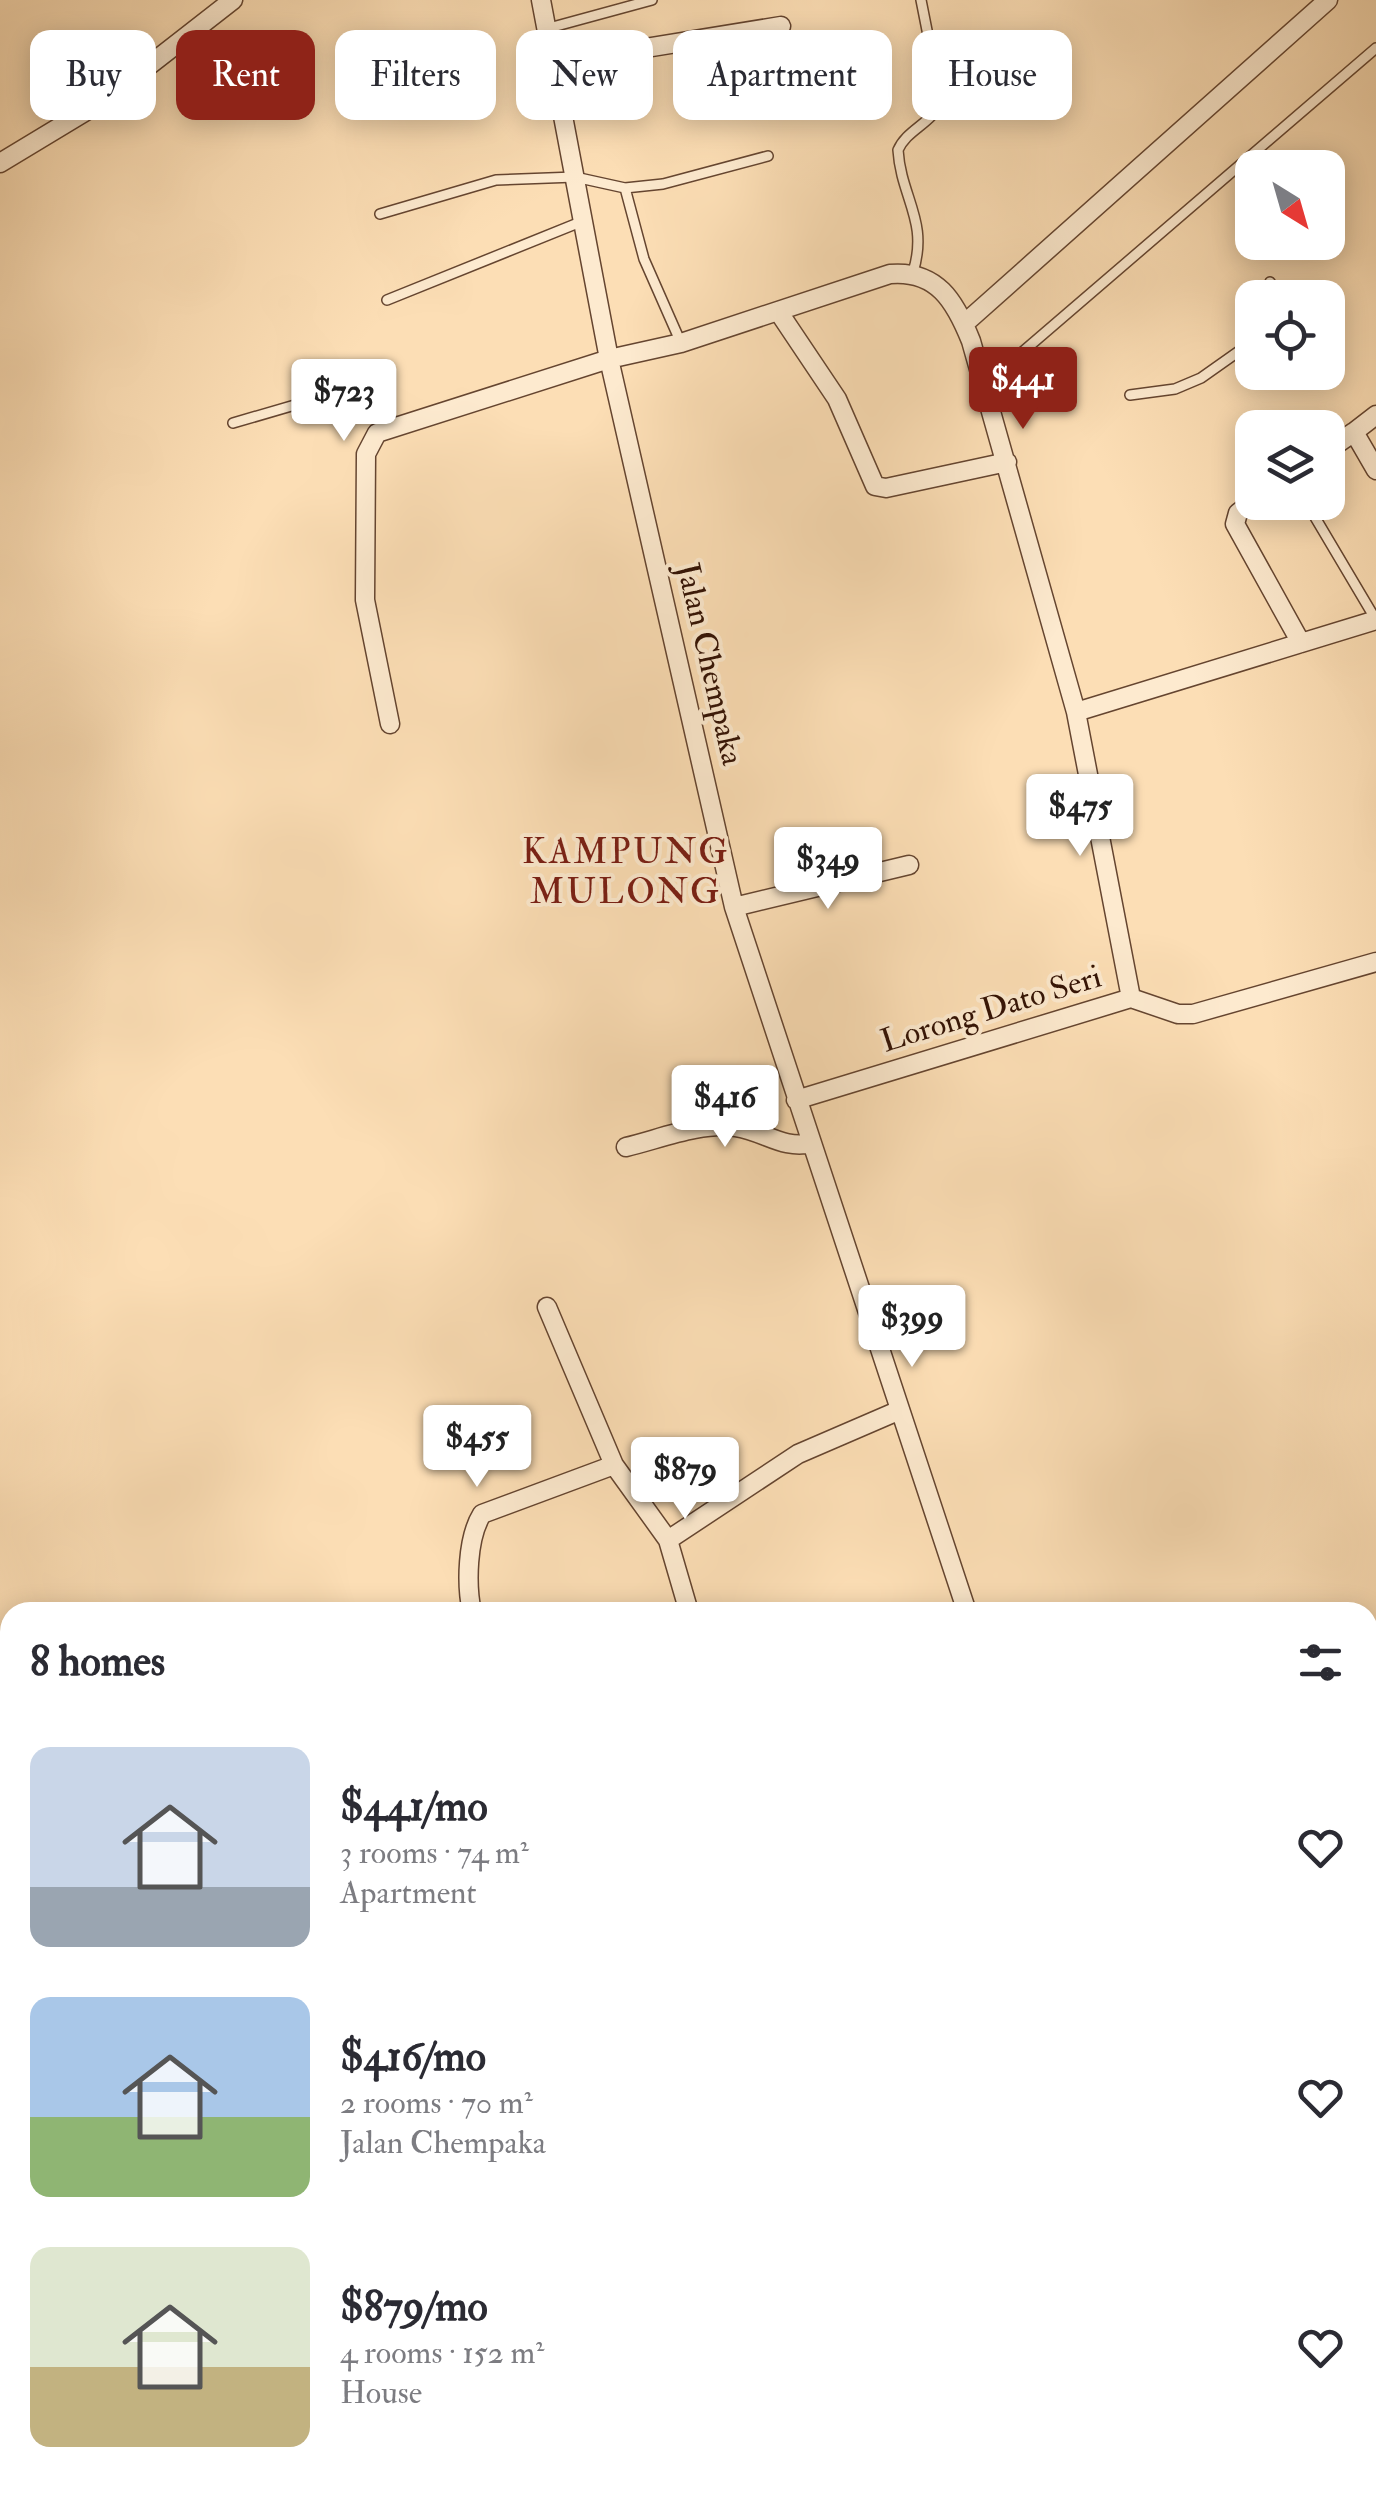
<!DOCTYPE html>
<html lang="en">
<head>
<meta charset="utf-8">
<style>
  body { margin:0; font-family:"IM FELL Double Pica",serif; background:#f7f7f7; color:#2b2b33; height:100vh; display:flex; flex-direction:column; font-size:38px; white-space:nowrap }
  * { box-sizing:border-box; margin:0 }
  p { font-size:32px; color:#7c7c81 }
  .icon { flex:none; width:55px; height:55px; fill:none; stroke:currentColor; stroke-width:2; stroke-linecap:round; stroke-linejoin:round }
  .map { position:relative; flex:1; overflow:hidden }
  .details { position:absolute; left:0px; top:1602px; width:1378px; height:892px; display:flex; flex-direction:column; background:#fff; border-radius:30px 30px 0 0; box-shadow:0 5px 25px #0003 }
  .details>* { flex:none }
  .banner { position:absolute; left:30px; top:30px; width:1318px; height:90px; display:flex; gap:20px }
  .needle { width:65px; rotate:143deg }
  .controls { position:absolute; left:1235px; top:150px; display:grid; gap:20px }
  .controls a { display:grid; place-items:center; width:110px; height:110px; border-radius:20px; background:#fff; box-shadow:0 5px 25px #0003; font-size:50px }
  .price { position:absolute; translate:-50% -85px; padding:0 22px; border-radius:10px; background:#fff; color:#222; font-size:32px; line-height:65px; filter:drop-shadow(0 2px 5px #0008) }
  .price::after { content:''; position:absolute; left:50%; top:60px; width:30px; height:22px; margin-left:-15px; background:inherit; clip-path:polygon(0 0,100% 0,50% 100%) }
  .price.selected { background:#8f2418; color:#fff }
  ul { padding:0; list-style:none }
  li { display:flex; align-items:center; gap:30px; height:250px; padding:0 30px }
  li span { display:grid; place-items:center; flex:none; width:280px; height:200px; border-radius:20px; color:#555 }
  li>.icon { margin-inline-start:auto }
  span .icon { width:120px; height:120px; fill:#fffc; stroke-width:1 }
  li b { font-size:42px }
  h2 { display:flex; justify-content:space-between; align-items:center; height:120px; padding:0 30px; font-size:42px }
  .chip { padding:0 35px; border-radius:20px; background:#fff; box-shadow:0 5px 25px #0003; font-size:35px; line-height:90px }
  .chip.selected { background:#8f2418; color:#fff }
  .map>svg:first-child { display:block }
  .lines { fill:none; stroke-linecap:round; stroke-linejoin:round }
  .lane-casing { stroke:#654530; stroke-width:12 }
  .street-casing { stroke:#654530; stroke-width:21 }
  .lane { stroke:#fdeacf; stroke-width:9 }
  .street { stroke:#fdeacf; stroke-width:18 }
  .labels { text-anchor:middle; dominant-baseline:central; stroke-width:8; stroke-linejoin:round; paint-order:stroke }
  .street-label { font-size:32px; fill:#331204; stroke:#fdeacf }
  .neighbourhood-label { font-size:35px; letter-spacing:2.5px; fill:#7a1f14; stroke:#fdeacf }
</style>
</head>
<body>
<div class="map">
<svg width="1376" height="2493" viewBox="0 0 1376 2493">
  <rect width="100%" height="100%" fill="#fcdeb5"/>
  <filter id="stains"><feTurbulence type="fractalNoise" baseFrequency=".002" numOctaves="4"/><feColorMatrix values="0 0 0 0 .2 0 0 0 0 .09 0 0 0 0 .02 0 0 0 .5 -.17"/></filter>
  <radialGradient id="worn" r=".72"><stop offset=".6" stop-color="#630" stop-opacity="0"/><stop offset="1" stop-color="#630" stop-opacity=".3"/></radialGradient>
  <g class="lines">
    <g class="lane-casing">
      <path id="lane" d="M 549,28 L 652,0
        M 625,188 L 644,259 L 681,343
        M 380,214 L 496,180 L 575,177 L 625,188 L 663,184 L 768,156
        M 913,272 C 929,221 901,198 898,150 C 907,129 932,124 941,101 L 921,0
        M 1270,282 L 1279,298
        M 387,300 L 583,221
        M 984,385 L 1376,48
        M 1130,395 L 1175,389 L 1201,378 L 1252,342
        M 233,423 L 312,400 L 353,382 L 370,391 L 387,427
        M 1306,502 L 1376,620"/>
    </g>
    <g class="street-casing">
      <path id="street" d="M 541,0 L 609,359 L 734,907 L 967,1612
        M 553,63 L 781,26
        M 0,163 L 106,99 L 233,0
        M 778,311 L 837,399 L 875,486 L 886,488 L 1007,462
        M 964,324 L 1328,0
        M 1376,415 L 1354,432 L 1376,470
        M 1328,450 L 1354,432
        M 1252,502 L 1238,513 L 1235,524 L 1301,643
        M 1076,712 L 1131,998
        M 390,724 L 365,600 L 366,454 L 377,433 L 609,359 L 681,343 L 890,274 C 937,270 955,301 971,341 L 1076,712 L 1376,620
        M 734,907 L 909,865
        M 796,1100 L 1131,998 L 1178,1014 L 1193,1014 L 1376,962
        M 626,1147 C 660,1139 700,1122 736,1127 C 764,1131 783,1150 812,1143
        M 547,1307 L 614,1465 L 668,1540 L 689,1612
        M 668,1540 L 798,1454 L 900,1410
        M 472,1612 C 466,1585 467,1538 482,1514 L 614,1465
        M 1368,1757 L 1376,1754
        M 1368,1914 L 1376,1911
        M 0,1969 L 10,1964
        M 1368,2182 L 1376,2178
        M 1050,2485 L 1055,2493
        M 1237,2493 L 1238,2485"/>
    </g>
    <use href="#lane" class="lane"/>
    <use href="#street" class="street"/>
  </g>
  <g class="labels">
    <g class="street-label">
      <text transform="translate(710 664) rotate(77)">Jalan Chempaka</text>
      <text transform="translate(991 1009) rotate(-17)">Lorong Dato Seri</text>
    </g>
    <g class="neighbourhood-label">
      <text x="626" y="852">KAMPUNG<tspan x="626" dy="40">MULONG</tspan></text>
    </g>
  </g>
  <rect width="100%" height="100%" filter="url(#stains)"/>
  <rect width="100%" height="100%" fill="url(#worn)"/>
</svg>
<div class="controls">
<a><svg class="needle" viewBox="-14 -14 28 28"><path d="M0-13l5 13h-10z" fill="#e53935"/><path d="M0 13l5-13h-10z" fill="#7c7c81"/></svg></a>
<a><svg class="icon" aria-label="locate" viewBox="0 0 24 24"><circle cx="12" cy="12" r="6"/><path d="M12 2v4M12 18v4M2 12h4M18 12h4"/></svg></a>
<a><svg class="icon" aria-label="layers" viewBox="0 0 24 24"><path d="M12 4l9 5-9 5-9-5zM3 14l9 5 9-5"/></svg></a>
</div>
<b class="price selected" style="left:1023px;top:432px">$441</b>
<b class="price" style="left:344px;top:444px">$723</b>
<b class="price" style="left:1080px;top:859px">$475</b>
<b class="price" style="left:828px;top:912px">$349</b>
<b class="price" style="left:725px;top:1150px">$416</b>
<b class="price" style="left:912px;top:1370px">$399</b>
<b class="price" style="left:477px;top:1490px">$455</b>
<b class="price" style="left:685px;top:1522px">$879</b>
<div class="banner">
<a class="chip">Buy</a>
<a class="chip selected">Rent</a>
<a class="chip">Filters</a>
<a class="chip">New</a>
<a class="chip">Apartment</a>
<a class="chip">House</a>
</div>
<section class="details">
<h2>8 homes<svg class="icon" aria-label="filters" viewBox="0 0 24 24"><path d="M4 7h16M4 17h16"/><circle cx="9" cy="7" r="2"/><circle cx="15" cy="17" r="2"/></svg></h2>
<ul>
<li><span style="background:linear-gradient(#c9d6e8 70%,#9aa5b1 0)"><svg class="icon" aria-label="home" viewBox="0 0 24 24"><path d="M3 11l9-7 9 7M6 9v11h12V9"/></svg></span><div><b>$441/mo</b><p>3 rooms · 74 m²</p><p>Apartment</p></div><svg class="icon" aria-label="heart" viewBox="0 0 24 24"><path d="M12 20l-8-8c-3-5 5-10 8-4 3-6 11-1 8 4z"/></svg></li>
<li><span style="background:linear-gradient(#a9c7e8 60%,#8fb573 0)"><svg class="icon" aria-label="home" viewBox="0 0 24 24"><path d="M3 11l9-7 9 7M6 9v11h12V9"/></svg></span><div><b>$416/mo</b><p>2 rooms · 70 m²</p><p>Jalan Chempaka</p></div><svg class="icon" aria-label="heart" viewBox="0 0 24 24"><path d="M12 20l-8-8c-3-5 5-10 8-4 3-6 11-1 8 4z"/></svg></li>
<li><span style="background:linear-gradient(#dfe7d0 60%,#c2b280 0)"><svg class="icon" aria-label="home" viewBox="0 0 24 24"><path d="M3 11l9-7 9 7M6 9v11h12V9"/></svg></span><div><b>$879/mo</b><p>4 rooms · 152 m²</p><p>House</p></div><svg class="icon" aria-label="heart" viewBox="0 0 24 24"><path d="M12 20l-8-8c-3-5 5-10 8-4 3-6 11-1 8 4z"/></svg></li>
</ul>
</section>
</div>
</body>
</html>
